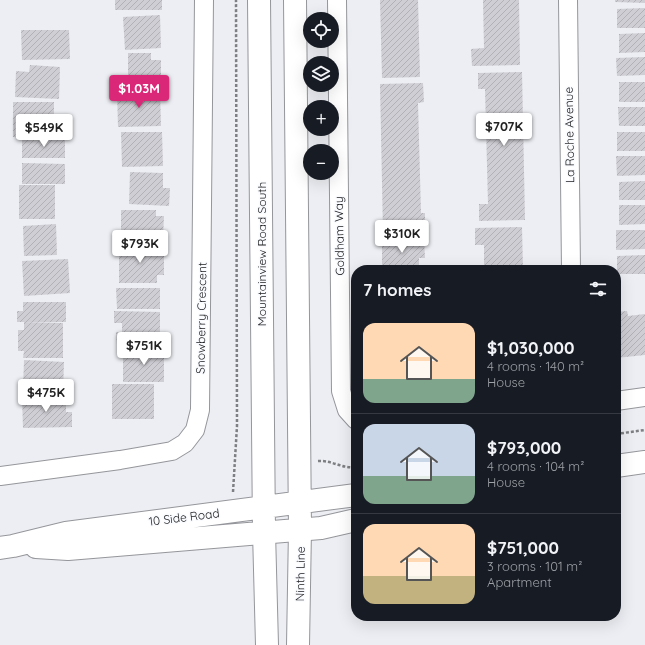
<!DOCTYPE html>
<html lang="en">
<head>
<meta charset="utf-8">
<style>
  body { margin:0; font-family:Quicksand,sans-serif; background:#242831; color:#f1f3f6; height:100vh; display:flex; flex-direction:column; font-size:15px; white-space:nowrap }
  * { box-sizing:border-box; margin:0 }
  p { font-size:13px; color:#9ea1a6 }
  .icon { flex:none; width:22px; height:22px; fill:none; stroke:currentColor; stroke-width:2; stroke-linecap:round; stroke-linejoin:round }
  .map { position:relative; flex:1; overflow:hidden }
  .details { position:absolute; left:351px; top:265px; width:270px; height:356px; display:flex; flex-direction:column; background:#171b24; border-radius:16px; box-shadow:0 4px 16px #0002 }
  .details>* { flex:none }
  .buttons { position:absolute; left:303px; top:12px; display:grid; gap:8px }
  .buttons a { display:grid; place-items:center; width:36px; height:36px; border-radius:50%; background:#171b24; box-shadow:0 4px 16px #0002; font-size:20px }
  .price { position:absolute; translate:-50% -34px; padding:0 9px; border-radius:4px; background:#fff; color:#222; font-size:13px; line-height:26px; filter:drop-shadow(0 1px 2px #0008) }
  .price::after { content:''; position:absolute; left:50%; top:24px; width:12px; height:9px; margin-left:-6px; background:inherit; clip-path:polygon(0 0,100% 0,50% 100%) }
  .price.current { background:#db2777; color:#fff }
  ul { padding:0; list-style:none }
  li { display:flex; align-items:center; gap:12px; height:100px; padding:0 12px }
  li+li { border-top:1px solid #363941 }
  li span { display:grid; place-items:center; flex:none; width:112px; height:80px; border-radius:12px; color:#555 }
  li>.icon { margin-inline-start:auto }
  span .icon { width:48px; height:48px; fill:#fffc; stroke-width:1 }
  li b { font-size:17px }
  h2 { display:flex; justify-content:space-between; align-items:center; height:48px; padding:0 12px; font-size:17px }
  .map>svg:first-child { display:block }
  .building { fill:url(#building-hatch) }
  .lines { fill:none; stroke-linecap:round; stroke-linejoin:round }
  .minor-casing { stroke:#95969b; stroke-width:20 }
  .tertiary-casing { stroke:#95969b; stroke-width:24 }
  .secondary-casing { stroke:#95969b; stroke-width:24 }
  .path { stroke:#7d7f82; stroke-width:2.5; stroke-dasharray:3 2; stroke-linecap:butt }
  .minor { stroke:#fff; stroke-width:18 }
  .tertiary { stroke:#fff; stroke-width:22 }
  .secondary { stroke:#fff; stroke-width:22 }
  .labels { text-anchor:middle; dominant-baseline:central; stroke-width:3; stroke-linejoin:round; paint-order:stroke }
  .street-label { font-size:12px; fill:#202123; stroke:#fafbfe }
</style>
</head>
<body>
<div class="map">
<svg width="645" height="645" viewBox="0 0 645 645">
  <defs>
    <pattern id="building-hatch" width="6" height="6" patternUnits="userSpaceOnUse"><rect width="6" height="6" fill="#cfced4"/><path d="M-1 1l2-2M0 6l6-6M5 7l2-2" fill="none" stroke="#b1b1b6"/></pattern>
  </defs>
  <rect width="100%" height="100%" fill="#eceef3"/>
  <path class="building" d="M 115,0 L 162,0 L 162,10 L 115,10 Z
    M 380,0 L 418,0 L 420,77 L 382,78 Z
    M 483,0 L 519,0 L 520,65 L 472,66 L 471,49 L 484,48 Z
    M 615,0 L 645,0 L 645,3 L 615,2 Z
    M 645,8 L 645,28 L 617,28 L 617,9 Z
    M 160,15 L 161,48 L 125,50 L 123,17 Z
    M 21,30 L 69,30 L 70,59 L 22,60 Z
    M 645,33 L 645,52 L 619,53 L 619,34 Z
    M 128,53 L 151,53 L 151,60 L 161,60 L 161,85 L 128,85 Z
    M 645,57 L 645,75 L 617,76 L 616,58 Z
    M 30,65 L 60,67 L 59,99 L 15,97 L 16,71 L 29,72 Z
    M 522,72 L 525,220 L 479,221 L 479,204 L 488,204 L 485,89 L 478,89 L 478,73 Z
    M 619,82 L 645,82 L 645,102 L 619,102 Z
    M 423,83 L 424,102 L 418,103 L 421,213 L 425,213 L 425,232 L 383,233 L 380,84 Z
    M 117,91 L 160,91 L 161,126 L 118,127 Z
    M 13,102 L 54,102 L 54,137 L 13,137 Z
    M 618,107 L 645,107 L 645,126 L 619,126 Z
    M 121,132 L 162,132 L 163,166 L 122,167 Z
    M 617,132 L 645,132 L 645,151 L 617,151 Z
    M 22,138 L 65,138 L 65,158 L 22,158 Z
    M 616,156 L 645,156 L 645,175 L 617,176 Z
    M 22,163 L 65,164 L 65,184 L 22,184 Z
    M 130,172 L 163,173 L 163,188 L 170,188 L 169,206 L 129,204 Z
    M 645,181 L 645,200 L 619,200 L 619,182 Z
    M 19,185 L 55,185 L 55,219 L 19,219 Z
    M 619,205 L 645,205 L 645,224 L 619,225 Z
    M 121,210 L 156,210 L 156,216 L 164,216 L 163,237 L 156,237 L 156,244 L 121,243 Z
    M 56,224 L 57,255 L 24,256 L 23,226 Z
    M 522,227 L 523,270 L 484,270 L 484,245 L 475,245 L 475,228 Z
    M 616,230 L 645,230 L 645,249 L 616,250 Z
    M 424,239 L 425,258 L 419,258 L 419,270 L 382,270 L 382,240 Z
    M 119,245 L 157,245 L 157,253 L 164,253 L 164,275 L 157,275 L 157,283 L 119,283 Z
    M 645,255 L 645,274 L 617,274 L 617,256 Z
    M 68,259 L 70,293 L 24,296 L 22,261 Z
    M 116,288 L 160,288 L 160,309 L 117,309 Z
    M 23,302 L 66,302 L 66,322 L 17,322 L 17,311 L 23,311 Z
    M 114,311 L 160,312 L 160,346 L 117,345 L 116,332 L 122,333 L 122,323 L 114,323 Z
    M 627,311 L 628,316 L 645,314 L 645,355 L 616,358 L 616,312 Z
    M 24,322 L 63,323 L 63,358 L 23,358 L 24,351 L 18,351 L 18,330 L 24,330 Z
    M 123,349 L 164,349 L 164,382 L 123,382 Z
    M 24,360 L 64,362 L 63,393 L 23,390 Z
    M 112,384 L 154,384 L 154,419 L 112,419 Z
    M 66,397 L 66,412 L 72,412 L 72,427 L 23,428 L 22,398 Z"/>
  <g class="lines">
    <g class="minor-casing">
      <path id="minor" d="M 337,0 L 341,391 L 347,410 L 356,420
        M 568,0 L 571,270
        M 616,401 L 645,397
        M 0,476 L 120,460 L 172,451 L 185,443 L 195,430 L 200,410 L 204,0"/>
    </g>
    <g class="tertiary-casing">
      <path id="tertiary" d="M 264,532 L 267,645
        M 298,645 L 300,529"/>
    </g>
    <g class="secondary-casing">
      <path id="secondary" d="M 259,0 L 264,532
        M 295,0 L 300,529
        M 616,466 L 645,462
        M 36,547 L 68,549 L 321,528 L 356,520
        M 0,548 L 13,546 L 66,533 L 356,495"/>
    </g>
    <path class="path" d="M 616,434 L 645,430
      M 318,461 C 332,460 342,469 356,467
      M 233,492 L 237,426 L 236,0"/>
    <use href="#minor" class="minor"/>
    <use href="#tertiary" class="tertiary"/>
    <use href="#secondary" class="secondary"/>
  </g>
  <g class="labels">
    <g class="street-label">
      <text transform="translate(569 135) rotate(-91)">La Roche Avenue</text>
      <text transform="translate(339 236) rotate(-91)">Goldham Way</text>
      <text transform="translate(261 254) rotate(-90)">Mountainview Road South</text>
      <text transform="translate(201 318) rotate(-89)">Snowberry Crescent</text>
      <text transform="translate(184 517) rotate(-7)">10 Side Road</text>
      <text transform="translate(300 574) rotate(-89)">Ninth Line</text>
    </g>
  </g>
</svg>
<div class="buttons">
<a><svg class="icon" aria-label="locate" viewBox="0 0 24 24"><circle cx="12" cy="12" r="6"/><path d="M12 2v4M12 18v4M2 12h4M18 12h4"/></svg></a>
<a><svg class="icon" aria-label="layers" viewBox="0 0 24 24"><path d="M12 4l9 5-9 5-9-5zM3 14l9 5 9-5"/></svg></a>
<a>+</a>
<a>−</a>
</div>
<b class="price current" style="left:139px;top:109px">$1.03M</b>
<b class="price" style="left:504px;top:147px">$707K</b>
<b class="price" style="left:44px;top:148px">$549K</b>
<b class="price" style="left:402px;top:254px">$310K</b>
<b class="price" style="left:140px;top:264px">$793K</b>
<b class="price" style="left:144px;top:366px">$751K</b>
<b class="price" style="left:46px;top:413px">$475K</b>
<section class="details">
<h2>7 homes<svg class="icon" aria-label="filters" viewBox="0 0 24 24"><path d="M4 7h16M4 17h16"/><circle cx="9" cy="7" r="2"/><circle cx="15" cy="17" r="2"/></svg></h2>
<ul>
<li><span style="background:linear-gradient(#ffd9b3 70%,#7fa58c 0)"><svg class="icon" aria-label="home" viewBox="0 0 24 24"><path d="M3 11l9-7 9 7M6 9v11h12V9"/></svg></span><div><b>$1,030,000</b><p>4 rooms · 140 m²</p><p>House</p></div></li>
<li><span style="background:linear-gradient(#c9d6e8 65%,#7fa58c 0)"><svg class="icon" aria-label="home" viewBox="0 0 24 24"><path d="M3 11l9-7 9 7M6 9v11h12V9"/></svg></span><div><b>$793,000</b><p>4 rooms · 104 m²</p><p>House</p></div></li>
<li><span style="background:linear-gradient(#ffd9b3 65%,#c2b280 0)"><svg class="icon" aria-label="home" viewBox="0 0 24 24"><path d="M3 11l9-7 9 7M6 9v11h12V9"/></svg></span><div><b>$751,000</b><p>3 rooms · 101 m²</p><p>Apartment</p></div></li>
</ul>
</section>
</div>
</body>
</html>
